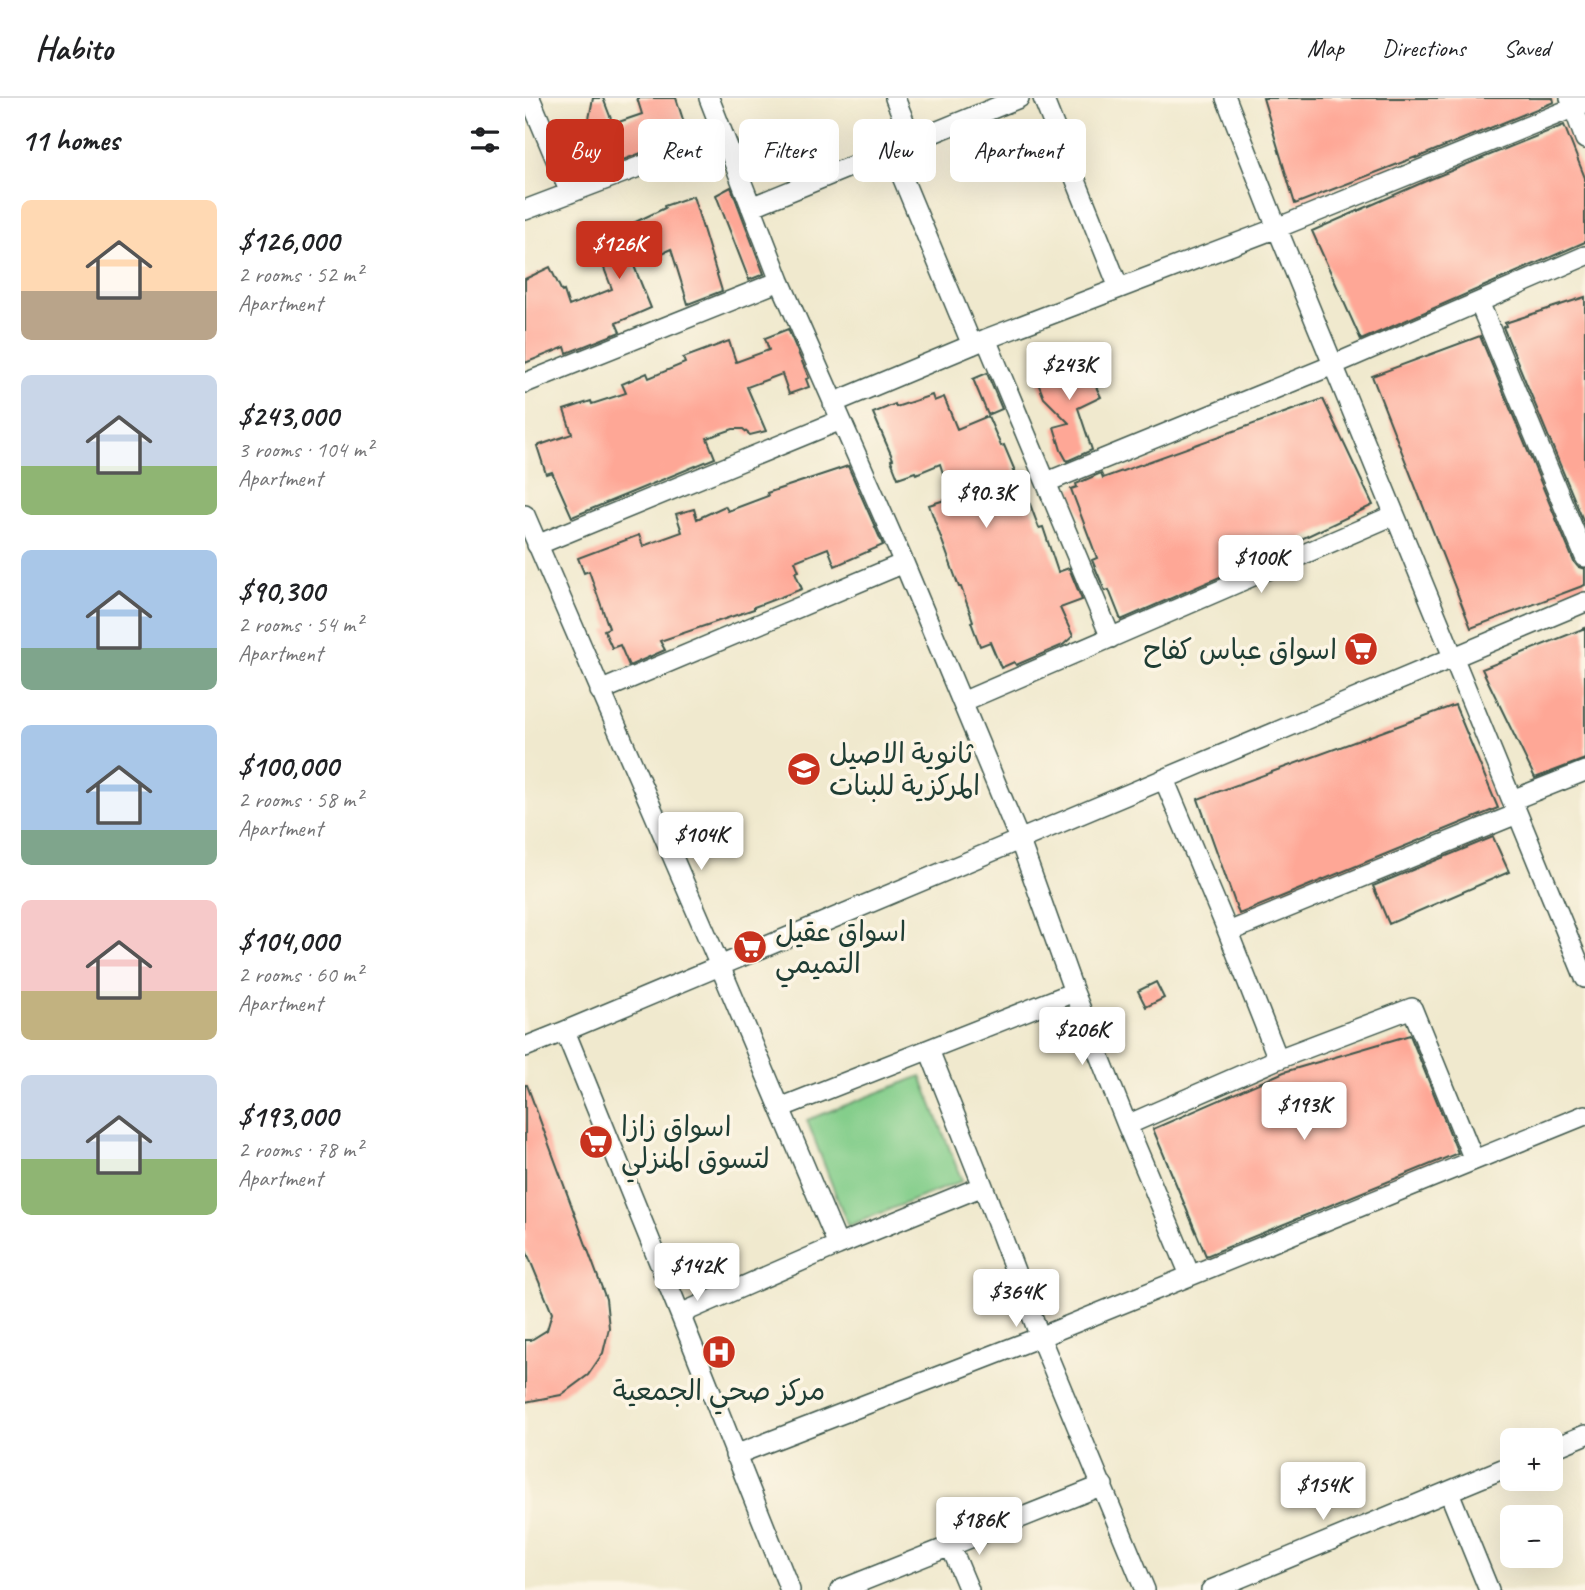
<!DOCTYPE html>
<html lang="en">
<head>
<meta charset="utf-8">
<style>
  body { margin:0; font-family:Caveat,"Playpen Sans Arabic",sans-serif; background:#f2f2f2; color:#202124; height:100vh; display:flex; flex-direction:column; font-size:26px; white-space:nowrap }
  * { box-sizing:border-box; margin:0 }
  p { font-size:23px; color:#757577 }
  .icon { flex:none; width:38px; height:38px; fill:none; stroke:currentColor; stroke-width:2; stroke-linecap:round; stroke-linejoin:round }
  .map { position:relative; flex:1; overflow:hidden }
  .sheet { display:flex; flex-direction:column; background:#fff; width:525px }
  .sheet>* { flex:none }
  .top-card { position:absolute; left:21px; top:21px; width:665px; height:63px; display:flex; gap:14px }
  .controls { position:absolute; left:975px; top:1330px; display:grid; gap:14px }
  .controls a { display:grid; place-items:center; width:63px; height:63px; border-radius:10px; background:#fff; box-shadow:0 7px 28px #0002; font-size:35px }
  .price { position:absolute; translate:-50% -60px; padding:0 16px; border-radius:7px; background:#fff; color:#222; font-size:23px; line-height:46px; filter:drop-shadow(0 2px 4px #0008) }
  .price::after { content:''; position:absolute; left:50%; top:42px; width:21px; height:16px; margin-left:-10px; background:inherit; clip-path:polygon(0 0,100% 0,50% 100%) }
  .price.on { background:#c8321e; color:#fff }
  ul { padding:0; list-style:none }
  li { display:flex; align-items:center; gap:21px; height:175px; padding:0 21px }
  li span { display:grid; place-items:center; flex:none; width:196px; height:140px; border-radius:10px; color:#555 }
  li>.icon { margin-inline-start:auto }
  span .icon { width:84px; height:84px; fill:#fffc; stroke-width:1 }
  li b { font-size:30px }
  h2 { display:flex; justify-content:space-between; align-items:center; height:84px; padding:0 21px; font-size:30px }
  .tag { padding:0 24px; border-radius:10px; background:#fff; box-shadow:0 7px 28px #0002; font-size:24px; line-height:63px }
  .tag.on { background:#c8321e; color:#fff }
  header { display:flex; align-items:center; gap:42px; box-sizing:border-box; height:98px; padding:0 35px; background:#fff; border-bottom:2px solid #e0e0e0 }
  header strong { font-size:33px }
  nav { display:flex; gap:38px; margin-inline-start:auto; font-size:24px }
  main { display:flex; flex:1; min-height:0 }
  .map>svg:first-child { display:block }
  .green { fill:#84ce8b; stroke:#528660; stroke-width:2 }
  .building { fill:#fea796 }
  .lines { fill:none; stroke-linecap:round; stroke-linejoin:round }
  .minor-casing { stroke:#3e574b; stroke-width:22 }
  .minor { stroke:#fff; stroke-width:19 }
  .labels { text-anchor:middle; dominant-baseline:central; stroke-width:7; stroke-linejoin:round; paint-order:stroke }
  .poi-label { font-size:28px; fill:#1f3d34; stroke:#fcf5e5; text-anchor:start }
</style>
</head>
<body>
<header>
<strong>Habito</strong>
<nav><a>Map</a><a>Directions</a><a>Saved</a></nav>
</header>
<main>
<section class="sheet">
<h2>11 homes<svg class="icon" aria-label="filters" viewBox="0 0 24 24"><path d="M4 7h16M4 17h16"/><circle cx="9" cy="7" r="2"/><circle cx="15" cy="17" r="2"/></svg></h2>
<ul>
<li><span style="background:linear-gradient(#ffd9b3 65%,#b9a48a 0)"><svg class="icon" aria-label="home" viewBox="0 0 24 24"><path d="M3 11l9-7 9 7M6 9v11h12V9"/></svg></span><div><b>$126,000</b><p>2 rooms · 52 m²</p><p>Apartment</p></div></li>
<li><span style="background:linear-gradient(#c9d6e8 65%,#8fb573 0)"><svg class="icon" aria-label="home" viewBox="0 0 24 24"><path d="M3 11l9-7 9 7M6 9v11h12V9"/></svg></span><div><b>$243,000</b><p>3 rooms · 104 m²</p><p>Apartment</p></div></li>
<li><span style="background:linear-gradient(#a9c7e8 70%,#7fa58c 0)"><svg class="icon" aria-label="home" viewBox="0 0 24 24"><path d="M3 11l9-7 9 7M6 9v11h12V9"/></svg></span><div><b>$90,300</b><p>2 rooms · 54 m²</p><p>Apartment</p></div></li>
<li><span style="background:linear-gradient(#a9c7e8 75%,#7fa58c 0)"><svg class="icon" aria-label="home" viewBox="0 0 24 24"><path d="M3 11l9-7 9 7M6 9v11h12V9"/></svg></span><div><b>$100,000</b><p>2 rooms · 58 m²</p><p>Apartment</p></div></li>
<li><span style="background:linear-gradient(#f6c9c9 65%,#c2b280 0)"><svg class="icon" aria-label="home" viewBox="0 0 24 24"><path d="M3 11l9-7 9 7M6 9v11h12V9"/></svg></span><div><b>$104,000</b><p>2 rooms · 60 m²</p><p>Apartment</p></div></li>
<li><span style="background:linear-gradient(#c9d6e8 60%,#8fb573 0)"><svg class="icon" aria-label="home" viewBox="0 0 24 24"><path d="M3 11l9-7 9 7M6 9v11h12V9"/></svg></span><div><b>$193,000</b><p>2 rooms · 78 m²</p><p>Apartment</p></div></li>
</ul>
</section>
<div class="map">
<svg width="1060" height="1492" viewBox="0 0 1060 1492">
  <rect width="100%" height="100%" fill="#fcf5e5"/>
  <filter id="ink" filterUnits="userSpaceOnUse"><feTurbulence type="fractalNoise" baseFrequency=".0143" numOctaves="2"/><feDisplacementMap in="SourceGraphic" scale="14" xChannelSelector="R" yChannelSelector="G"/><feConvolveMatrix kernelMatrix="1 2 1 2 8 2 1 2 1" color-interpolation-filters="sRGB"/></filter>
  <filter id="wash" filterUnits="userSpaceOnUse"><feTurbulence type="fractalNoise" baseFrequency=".00686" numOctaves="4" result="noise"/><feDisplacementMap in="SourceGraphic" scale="28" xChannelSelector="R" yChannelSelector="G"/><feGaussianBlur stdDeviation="1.57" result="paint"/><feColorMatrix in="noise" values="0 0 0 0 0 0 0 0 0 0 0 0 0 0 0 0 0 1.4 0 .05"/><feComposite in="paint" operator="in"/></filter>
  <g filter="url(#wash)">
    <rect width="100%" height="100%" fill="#f0e9ce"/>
    <path class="green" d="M 396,978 L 437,1083 L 323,1128 L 282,1022 Z"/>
    <g id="blocks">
      <path class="building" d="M 68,0 L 78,0 L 88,26 L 117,16 L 112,0 L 151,0 L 163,37 L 72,72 L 60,42 Z
        M 738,0 L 1028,0 L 1029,4 L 891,60 L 891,59 L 770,106 Z
        M 1039,27 L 1060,80 L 1060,144 L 836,242 L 787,133 L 901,83 Z
        M 206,89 L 239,176 L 224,182 L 191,97 Z
        M 168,98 L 197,193 L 163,206 L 146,151 L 109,168 L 126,210 L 91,225 L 95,234 L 42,255 L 40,249 L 0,265 L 0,181 L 25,169 L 37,194 L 39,193 L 44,208 L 87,191 L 67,139 L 99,127 L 100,129 L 140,110 L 139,108 Z
        M 1060,199 L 1060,427 L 978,229 L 981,228 L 980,225 Z
        M 263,231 L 284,280 L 281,281 L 284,289 L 264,296 L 257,276 L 222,289 L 241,333 L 225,337 L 218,331 L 208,331 L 182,340 L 190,360 L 47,419 L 27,374 L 21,376 L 12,348 L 47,336 L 39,312 L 66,303 L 67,306 L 101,295 L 97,286 L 122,275 L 124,280 L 160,265 L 158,260 L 204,243 L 211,264 L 244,252 L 240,240 Z
        M 955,238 L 1049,464 L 1053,469 L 1060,471 L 1060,487 L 946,530 L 847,278 Z
        M 557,260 L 576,299 L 553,310 L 567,352 L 542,363 L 536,352 L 529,329 L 544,325 L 519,300 L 509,275 L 542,262 Z
        M 462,275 L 477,311 L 463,317 L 448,281 Z
        M 407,297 L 409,303 L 419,299 L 432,331 L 463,318 L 476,348 L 479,347 L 490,373 L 488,373 L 501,402 L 503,401 L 514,430 L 518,429 L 533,474 L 544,470 L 557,502 L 535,510 L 548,538 L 538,547 L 491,567 L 489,564 L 476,570 L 465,544 L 455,548 L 446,524 L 448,523 L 436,489 L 434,489 L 404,407 L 426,400 L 415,366 L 391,376 L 390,374 L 373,380 L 366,362 L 368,361 L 348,315 L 370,306 L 371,309 Z
        M 798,301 L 848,407 L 711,472 L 596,522 L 584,492 L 580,493 L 567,462 L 572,460 L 546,391 L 552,389 L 551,386 L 576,375 L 578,380 Z
        M 323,368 L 358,447 L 310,468 L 303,450 L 270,463 L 274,473 L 270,474 L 277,491 L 229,509 L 229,511 L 135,543 L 140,552 L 104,568 L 95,547 L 87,550 L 79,532 L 84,530 L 64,473 L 59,475 L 53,460 L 114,437 L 118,448 L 157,434 L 151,416 L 169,411 L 172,421 L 200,408 L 203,413 L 243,398 L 242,395 Z
        M 1060,530 L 1060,661 L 1010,680 L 957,571 Z
        M 930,607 L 973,710 L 714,816 L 673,701 Z
        M 968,739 L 984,774 L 864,826 L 848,788 Z
        M 631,884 L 639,900 L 621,909 L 613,893 Z
        M 885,937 L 933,1055 L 681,1158 L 628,1031 L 759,974 Z
        M 0,987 L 2,987 L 81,1201 L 84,1230 L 78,1255 L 63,1277 L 36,1297 L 0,1304 L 0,1242 L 6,1242 L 22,1232 L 27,1215 L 0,1150 Z"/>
    </g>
  </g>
  <g filter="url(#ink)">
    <use href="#blocks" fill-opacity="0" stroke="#3e574b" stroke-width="2"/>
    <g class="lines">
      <g class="minor-casing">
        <path id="minor" d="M 5,0 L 45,95
          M 184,0 L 255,183 L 379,465 L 495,743 L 549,894 L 602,1027 L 665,1177
          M 370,0 L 387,43
          M 518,0 L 594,190
          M 701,0 L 752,130 L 1060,880
          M 1045,0 L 1060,41
          M 366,52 L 447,247
          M 226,109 L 494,0
          M 0,112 L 198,37
          M 954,204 L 1060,459
          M 461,241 L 586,540
          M 0,285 L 255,183
          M 308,305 L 461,241 L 752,130 L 1060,5
          M 522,384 L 808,267 L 1060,158
          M 0,417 L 195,868 L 313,1147
          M 12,447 L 316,322
          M 75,593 L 379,465
          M 437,604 L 869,417
          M 639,681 L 703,834 L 753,961
          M 987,702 L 1060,673
          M 703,834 L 992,716
          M 40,933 L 155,1216 L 265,1492
          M 0,949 L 40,933 L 1060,504
          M 404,952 L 458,1088 L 515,1239 L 620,1492
          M 255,1010 L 549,894
          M 602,1027 L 753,961 L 887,910 L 949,1062
          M 155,1216 L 313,1147 L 458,1088
          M 1026,1351 L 1060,1337
          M 210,1357 L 515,1239 L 1060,1017
          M 924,1394 L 964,1492
          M 426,1449 L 444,1492
          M 315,1492 L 578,1387
          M 686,1492 L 987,1367"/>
      </g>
      <use href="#minor" class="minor"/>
    </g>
  </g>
  <defs>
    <g id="supermarket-disc" transform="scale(1.75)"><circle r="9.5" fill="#c8321e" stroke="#fcf5e5"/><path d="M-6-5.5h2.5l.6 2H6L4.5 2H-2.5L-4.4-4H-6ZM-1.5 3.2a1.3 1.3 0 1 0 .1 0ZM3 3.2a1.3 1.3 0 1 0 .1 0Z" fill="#fff"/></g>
    <g id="school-disc" transform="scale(1.75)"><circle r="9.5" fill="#c8321e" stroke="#fcf5e5"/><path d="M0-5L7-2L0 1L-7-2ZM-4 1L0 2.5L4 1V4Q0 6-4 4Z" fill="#fff"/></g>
    <g id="hospital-disc" transform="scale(1.75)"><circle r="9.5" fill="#c8321e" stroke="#fcf5e5"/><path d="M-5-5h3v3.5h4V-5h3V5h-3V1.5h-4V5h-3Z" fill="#fff"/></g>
  </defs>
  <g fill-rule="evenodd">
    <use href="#supermarket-disc" x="836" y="551"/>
    <use href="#school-disc" x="279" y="671"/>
    <use href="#supermarket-disc" x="225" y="849"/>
    <use href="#supermarket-disc" x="71" y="1044"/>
    <use href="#hospital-disc" x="194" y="1254"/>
  </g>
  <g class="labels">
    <g class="poi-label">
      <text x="812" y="551" text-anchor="end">اسواق عباس كفاح</text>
      <text x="304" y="655">ثانوية الاصيل<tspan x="304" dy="32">المركزية للبنات</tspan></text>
      <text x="250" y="833">اسواق عقيل<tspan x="250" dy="32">التميمي</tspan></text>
      <text x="96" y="1028">اسواق زازا<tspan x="96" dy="32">لتسوق المنزلي</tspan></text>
      <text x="194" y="1292" text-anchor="middle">مركز صحي الجمعية</text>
    </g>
  </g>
</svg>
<div class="controls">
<a>+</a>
<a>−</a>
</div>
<b class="price on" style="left:94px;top:183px">$126K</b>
<b class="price" style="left:544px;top:304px">$243K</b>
<b class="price" style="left:461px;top:432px">$90.3K</b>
<b class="price" style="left:736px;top:497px">$100K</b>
<b class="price" style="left:176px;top:774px">$104K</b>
<b class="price" style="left:557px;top:969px">$206K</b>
<b class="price" style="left:779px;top:1044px">$193K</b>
<b class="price" style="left:172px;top:1205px">$142K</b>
<b class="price" style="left:491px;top:1231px">$364K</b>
<b class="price" style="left:798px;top:1424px">$154K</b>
<b class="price" style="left:454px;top:1459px">$186K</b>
<div class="top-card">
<a class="tag on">Buy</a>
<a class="tag">Rent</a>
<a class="tag">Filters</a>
<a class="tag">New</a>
<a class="tag">Apartment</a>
</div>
</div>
</main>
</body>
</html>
